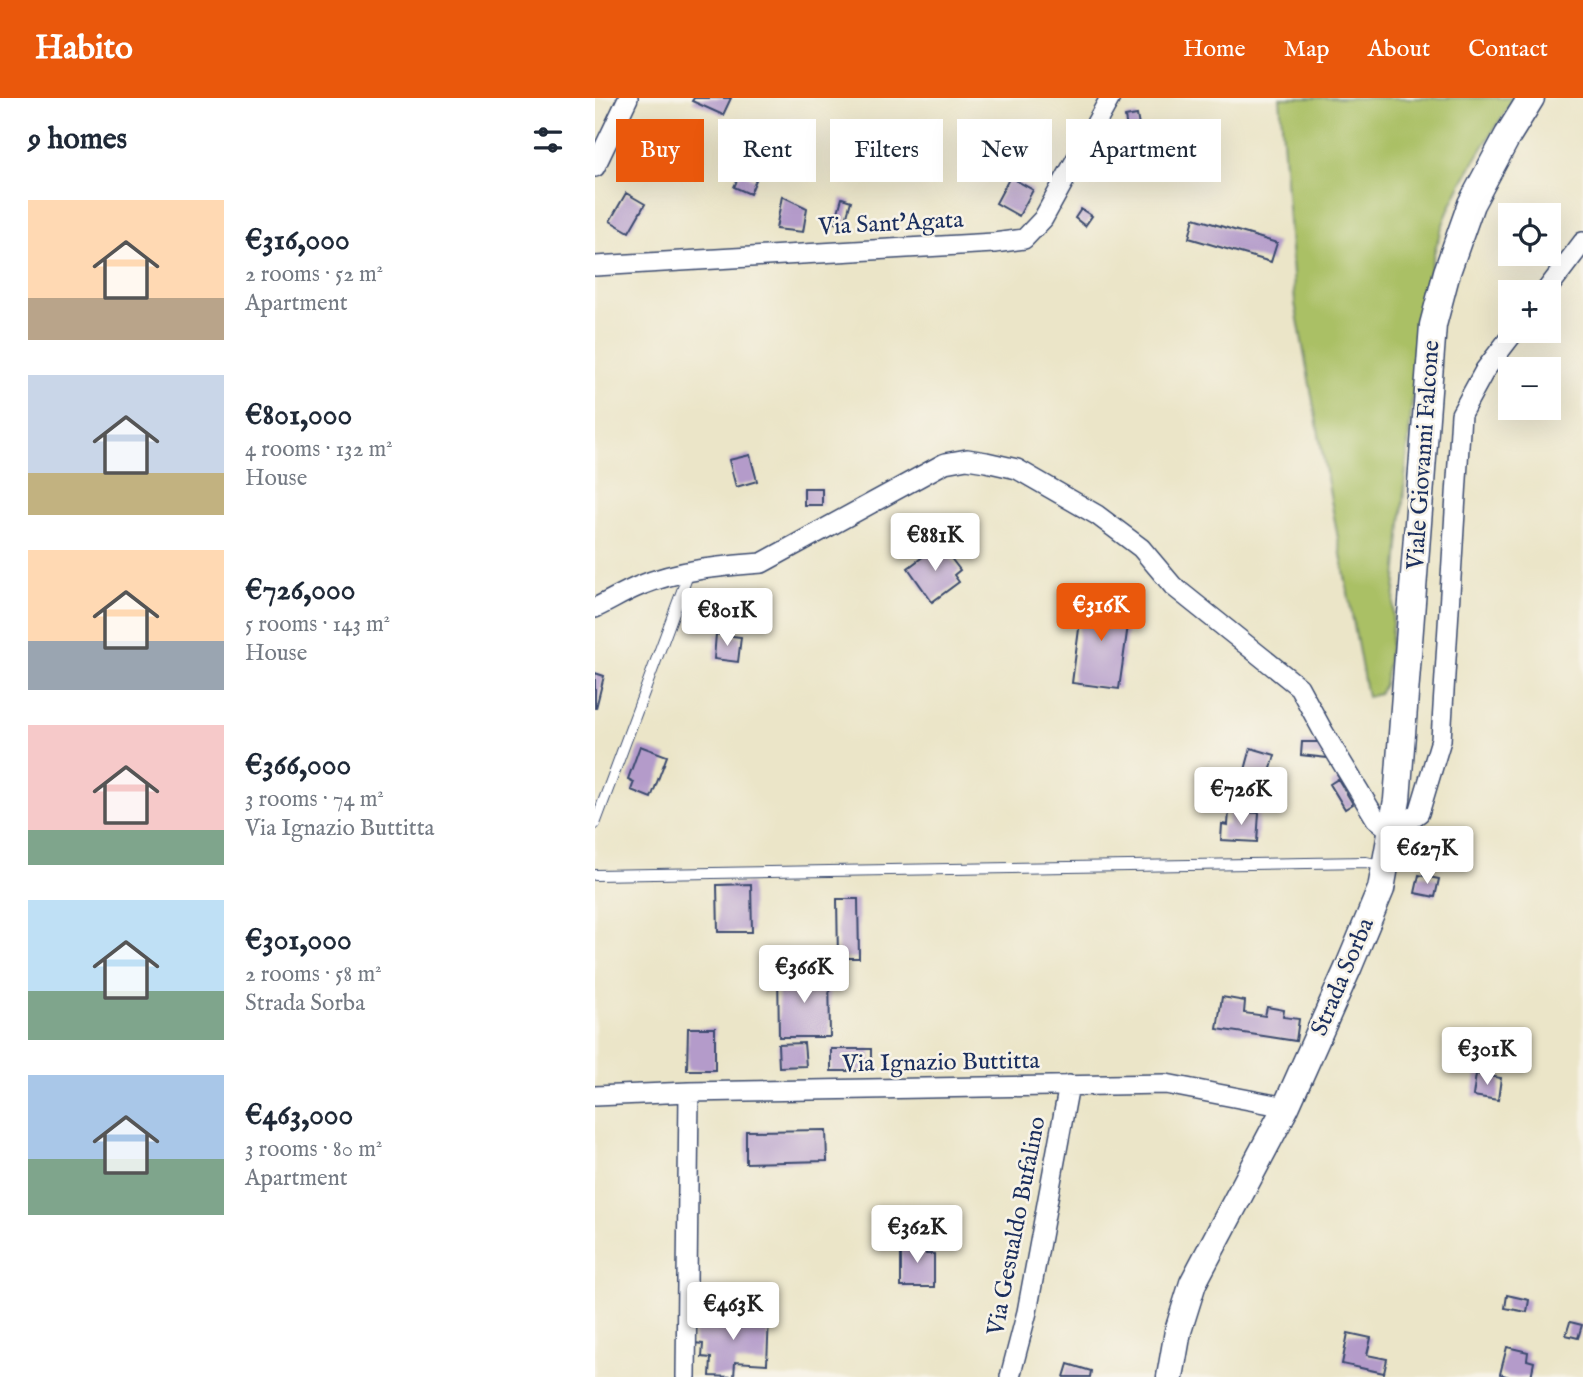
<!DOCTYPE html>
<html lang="en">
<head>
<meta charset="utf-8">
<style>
  body { margin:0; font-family:"IM FELL English",serif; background:#f2f2f3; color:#1f2937; height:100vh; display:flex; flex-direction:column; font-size:26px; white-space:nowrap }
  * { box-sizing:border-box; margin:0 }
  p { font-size:23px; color:#747a83 }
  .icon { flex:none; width:38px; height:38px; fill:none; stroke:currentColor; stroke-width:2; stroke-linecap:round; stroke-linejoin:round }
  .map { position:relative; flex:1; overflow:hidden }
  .drawer { display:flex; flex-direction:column; background:#fff; width:595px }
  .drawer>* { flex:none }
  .banner { position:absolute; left:21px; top:21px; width:665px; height:63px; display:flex; gap:14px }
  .buttons { position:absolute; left:903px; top:105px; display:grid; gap:14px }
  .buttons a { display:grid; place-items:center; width:63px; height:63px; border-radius:0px; background:#fff; box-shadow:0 7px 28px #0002; font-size:35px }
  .price { position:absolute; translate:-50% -60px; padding:0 16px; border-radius:7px; background:#fff; color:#222; font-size:23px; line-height:46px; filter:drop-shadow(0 2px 4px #0008) }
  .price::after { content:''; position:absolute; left:50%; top:42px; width:21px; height:16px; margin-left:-10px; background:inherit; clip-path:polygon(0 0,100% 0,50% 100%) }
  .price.on { background:#ea580c; color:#fff }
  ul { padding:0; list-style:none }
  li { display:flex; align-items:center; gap:21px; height:175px; padding:0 28px }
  li span { display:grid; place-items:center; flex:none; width:196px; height:140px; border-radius:0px; color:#555 }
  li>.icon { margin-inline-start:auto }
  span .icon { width:84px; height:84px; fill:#fffc; stroke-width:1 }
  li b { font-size:30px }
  h2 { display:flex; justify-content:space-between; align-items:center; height:84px; padding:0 28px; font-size:30px }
  .chip { padding:0 24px; border-radius:0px; background:#fff; box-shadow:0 7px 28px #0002; font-size:24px; line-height:63px }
  .chip.on { background:#ea580c; color:#fff }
  header { display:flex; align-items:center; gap:42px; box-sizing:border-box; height:98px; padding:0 35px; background:#ea580c; color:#fff }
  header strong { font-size:33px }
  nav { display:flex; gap:38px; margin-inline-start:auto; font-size:24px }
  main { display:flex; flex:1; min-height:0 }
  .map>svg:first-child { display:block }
  .green { fill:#aac065; stroke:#627862; stroke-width:2 }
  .building { fill:#b49bca }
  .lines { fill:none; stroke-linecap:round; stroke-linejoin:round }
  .lane-casing { stroke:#3a4a6e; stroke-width:12 }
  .street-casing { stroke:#3a4a6e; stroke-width:22 }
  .secondary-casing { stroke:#3a4a6e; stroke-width:29 }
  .lane { stroke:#fff; stroke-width:10 }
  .street { stroke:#fff; stroke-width:19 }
  .secondary { stroke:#fff; stroke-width:26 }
  .labels { text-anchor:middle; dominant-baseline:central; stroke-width:5; stroke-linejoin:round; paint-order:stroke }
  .street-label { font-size:24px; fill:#1b2f5e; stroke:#f7f3e8 }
</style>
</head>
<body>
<header>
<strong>Habito</strong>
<nav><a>Home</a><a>Map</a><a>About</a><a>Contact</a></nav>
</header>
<main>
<section class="drawer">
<h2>9 homes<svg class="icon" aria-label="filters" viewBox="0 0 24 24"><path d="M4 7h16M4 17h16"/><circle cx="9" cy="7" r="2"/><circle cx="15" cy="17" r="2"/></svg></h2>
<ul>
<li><span style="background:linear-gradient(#ffd9b3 70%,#b9a48a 0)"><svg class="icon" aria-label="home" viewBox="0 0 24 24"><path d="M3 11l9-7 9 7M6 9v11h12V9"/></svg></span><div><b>€316,000</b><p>2 rooms · 52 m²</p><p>Apartment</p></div></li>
<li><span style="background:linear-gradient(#c9d6e8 70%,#c2b280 0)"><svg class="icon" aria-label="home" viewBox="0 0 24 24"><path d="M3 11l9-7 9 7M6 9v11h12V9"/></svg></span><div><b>€801,000</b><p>4 rooms · 132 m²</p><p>House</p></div></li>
<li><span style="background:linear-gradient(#ffd9b3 65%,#9aa5b1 0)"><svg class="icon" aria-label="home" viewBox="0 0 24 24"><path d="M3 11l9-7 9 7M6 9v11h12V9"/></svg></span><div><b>€726,000</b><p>5 rooms · 143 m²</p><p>House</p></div></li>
<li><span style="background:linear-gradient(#f6c9c9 75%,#7fa58c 0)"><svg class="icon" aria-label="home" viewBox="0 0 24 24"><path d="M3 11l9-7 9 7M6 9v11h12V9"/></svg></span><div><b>€366,000</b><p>3 rooms · 74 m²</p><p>Via Ignazio Buttitta</p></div></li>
<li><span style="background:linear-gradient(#bfe0f5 65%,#7fa58c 0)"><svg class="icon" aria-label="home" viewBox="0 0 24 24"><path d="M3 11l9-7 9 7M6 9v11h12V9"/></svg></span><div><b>€301,000</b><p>2 rooms · 58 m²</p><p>Strada Sorba</p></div></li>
<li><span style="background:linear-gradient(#a9c7e8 60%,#7fa58c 0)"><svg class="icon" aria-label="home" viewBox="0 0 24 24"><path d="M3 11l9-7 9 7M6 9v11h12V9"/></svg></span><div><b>€463,000</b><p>3 rooms · 80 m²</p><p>Apartment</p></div></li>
</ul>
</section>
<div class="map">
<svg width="988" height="1279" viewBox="0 0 988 1279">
  <rect width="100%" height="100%" fill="#f7f3e8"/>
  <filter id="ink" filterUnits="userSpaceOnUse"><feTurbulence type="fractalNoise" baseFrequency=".0143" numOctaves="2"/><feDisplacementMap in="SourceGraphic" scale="14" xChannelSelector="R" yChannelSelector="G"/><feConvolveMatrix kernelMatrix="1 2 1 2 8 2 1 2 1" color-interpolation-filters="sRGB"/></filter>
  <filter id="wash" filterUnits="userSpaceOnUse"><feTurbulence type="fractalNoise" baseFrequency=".00686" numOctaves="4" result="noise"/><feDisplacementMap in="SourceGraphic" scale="28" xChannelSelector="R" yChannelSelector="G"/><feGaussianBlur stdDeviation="1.57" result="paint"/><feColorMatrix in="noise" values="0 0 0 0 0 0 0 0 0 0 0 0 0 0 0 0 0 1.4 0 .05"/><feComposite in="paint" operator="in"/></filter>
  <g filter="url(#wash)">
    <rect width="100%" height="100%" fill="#ebe5c8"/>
    <path class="green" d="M 685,0 L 919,0 C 895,39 867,78 850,121 C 837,155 830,190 824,226 L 795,549 L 789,587 L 784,596 L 772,599 L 700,205 Z"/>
    <g id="blocks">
      <path class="building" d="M 99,0 L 136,0 L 128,17 L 97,3 Z
        M 542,17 L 546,40 L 534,42 L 530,19 Z
        M 146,74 L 161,82 L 155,96 L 139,89 Z
        M 415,79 L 438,92 L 424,118 L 401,105 Z
        M 31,95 L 50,106 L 34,134 L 15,123 Z
        M 187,98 L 212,110 L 208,134 L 181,131 Z
        M 247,100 L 256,103 L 249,128 L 240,125 Z
        M 486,111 L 497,118 L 490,128 L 480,120 Z
        M 599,120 L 682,145 L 676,164 L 594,140 Z
        M 155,357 L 162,383 L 141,389 L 134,362 Z
        M 209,390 L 227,390 L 227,407 L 209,407 Z
        M 345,446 L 365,472 L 359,477 L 364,484 L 337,504 L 313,470 Z
        M 488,500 L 536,506 L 524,591 L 477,585 Z
        M 121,536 L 146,539 L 143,564 L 119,561 Z
        M 0,575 L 9,578 L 1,610 L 0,610 Z
        M 707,644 L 727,644 L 733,660 L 706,657 Z
        M 45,648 L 72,658 L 56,700 L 36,692 L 39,684 L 33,681 Z
        M 656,650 L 680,657 L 670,691 L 654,686 L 658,674 L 650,672 Z
        M 743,681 L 758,706 L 750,711 L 735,686 Z
        M 634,713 L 664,715 L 662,744 L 626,742 L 627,726 L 633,727 Z
        M 824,777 L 844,781 L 840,799 L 820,795 Z
        M 156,786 L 157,834 L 123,834 L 122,787 Z
        M 242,801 L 263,801 L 264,860 L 243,860 Z
        M 183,874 L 234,874 L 235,939 L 184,939 Z
        M 627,899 L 650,903 L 649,915 L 670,918 L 672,909 L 689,912 L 688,919 L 704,921 L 701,943 L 622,931 Z
        M 93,930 L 120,930 L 120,972 L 92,972 Z
        M 209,945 L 211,968 L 184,969 L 183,946 Z
        M 236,951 L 276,951 L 276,973 L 236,973 Z
        M 881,976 L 906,980 L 903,1002 L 878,998 Z
        M 231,1032 L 232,1063 L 151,1065 L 151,1033 Z
        M 306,1143 L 331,1143 L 331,1156 L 339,1156 L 339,1189 L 306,1189 Z
        M 912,1197 L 934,1202 L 932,1214 L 910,1210 Z
        M 132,1216 L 174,1219 L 172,1266 L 140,1264 L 139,1279 L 115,1278 L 116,1260 L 107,1259 L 108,1246 L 99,1245 L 100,1221 L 131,1223 Z
        M 975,1224 L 987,1227 L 983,1240 L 971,1237 Z
        M 753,1235 L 776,1240 L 772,1257 L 792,1261 L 789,1275 L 747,1266 Z
        M 912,1249 L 933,1254 L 932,1262 L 939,1264 L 936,1279 L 914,1279 L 905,1276 Z
        M 473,1266 L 496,1273 L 495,1279 L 469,1279 Z"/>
    </g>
  </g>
  <g filter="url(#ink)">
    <use href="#blocks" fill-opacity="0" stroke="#3a4a6e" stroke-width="2"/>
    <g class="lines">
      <g class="lane-casing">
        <path id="lane" d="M 0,726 L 94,474
          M 0,777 L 771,764 L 790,768"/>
      </g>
      <g class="street-casing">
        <path id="street" d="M 0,69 L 33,0
          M 0,168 L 399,145 L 429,141 L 448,121 L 515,0
          M 950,194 L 988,144
          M 0,510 C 15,503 29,494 44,488 C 82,472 126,468 167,465 L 350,365 L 372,361 L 391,364 L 422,371 L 502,417 L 546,450 L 578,488 L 704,589 L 729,635 L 781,721 L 797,734 L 824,715 L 846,642 L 866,316 L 890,272 L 920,233
          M 0,998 L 94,994 L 571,986 L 691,1009
          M 91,1279 L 94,994
          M 415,1279 L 432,1214 L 474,987"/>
      </g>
      <g class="secondary-casing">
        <path id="secondary" d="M 575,1279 L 583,1233 L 598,1185 L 691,1009 L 754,868 L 786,791 L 802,702 L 838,227 L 852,174 L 876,106 L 913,37 L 936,0"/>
      </g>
      <use href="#lane" class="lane"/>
      <use href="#street" class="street"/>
      <use href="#secondary" class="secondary"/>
    </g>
  </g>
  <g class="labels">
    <g class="street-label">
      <text transform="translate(296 126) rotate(-3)">Via Sant'Agata</text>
      <text transform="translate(829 357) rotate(-86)">Viale Giovanni Falcone</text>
      <text transform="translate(748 879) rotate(-67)">Strada Sorba</text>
      <text transform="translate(346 965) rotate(-1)">Via Ignazio Buttitta</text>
      <text transform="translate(422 1128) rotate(-79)">Via Gesualdo Bufalino</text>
    </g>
  </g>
</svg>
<div class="buttons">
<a><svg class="icon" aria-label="locate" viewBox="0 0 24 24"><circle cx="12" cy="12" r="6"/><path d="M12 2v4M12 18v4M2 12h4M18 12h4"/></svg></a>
<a>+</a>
<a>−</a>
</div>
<b class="price" style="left:340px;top:475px">€881K</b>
<b class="price on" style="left:506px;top:545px">€316K</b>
<b class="price" style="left:132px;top:550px">€801K</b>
<b class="price" style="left:646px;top:729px">€726K</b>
<b class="price" style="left:832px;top:788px">€627K</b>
<b class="price" style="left:209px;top:907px">€366K</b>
<b class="price" style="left:892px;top:989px">€301K</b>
<b class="price" style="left:322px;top:1167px">€362K</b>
<b class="price" style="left:138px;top:1244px">€463K</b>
<div class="banner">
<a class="chip on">Buy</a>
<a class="chip">Rent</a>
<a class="chip">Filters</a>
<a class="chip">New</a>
<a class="chip">Apartment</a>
</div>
</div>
</main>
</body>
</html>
